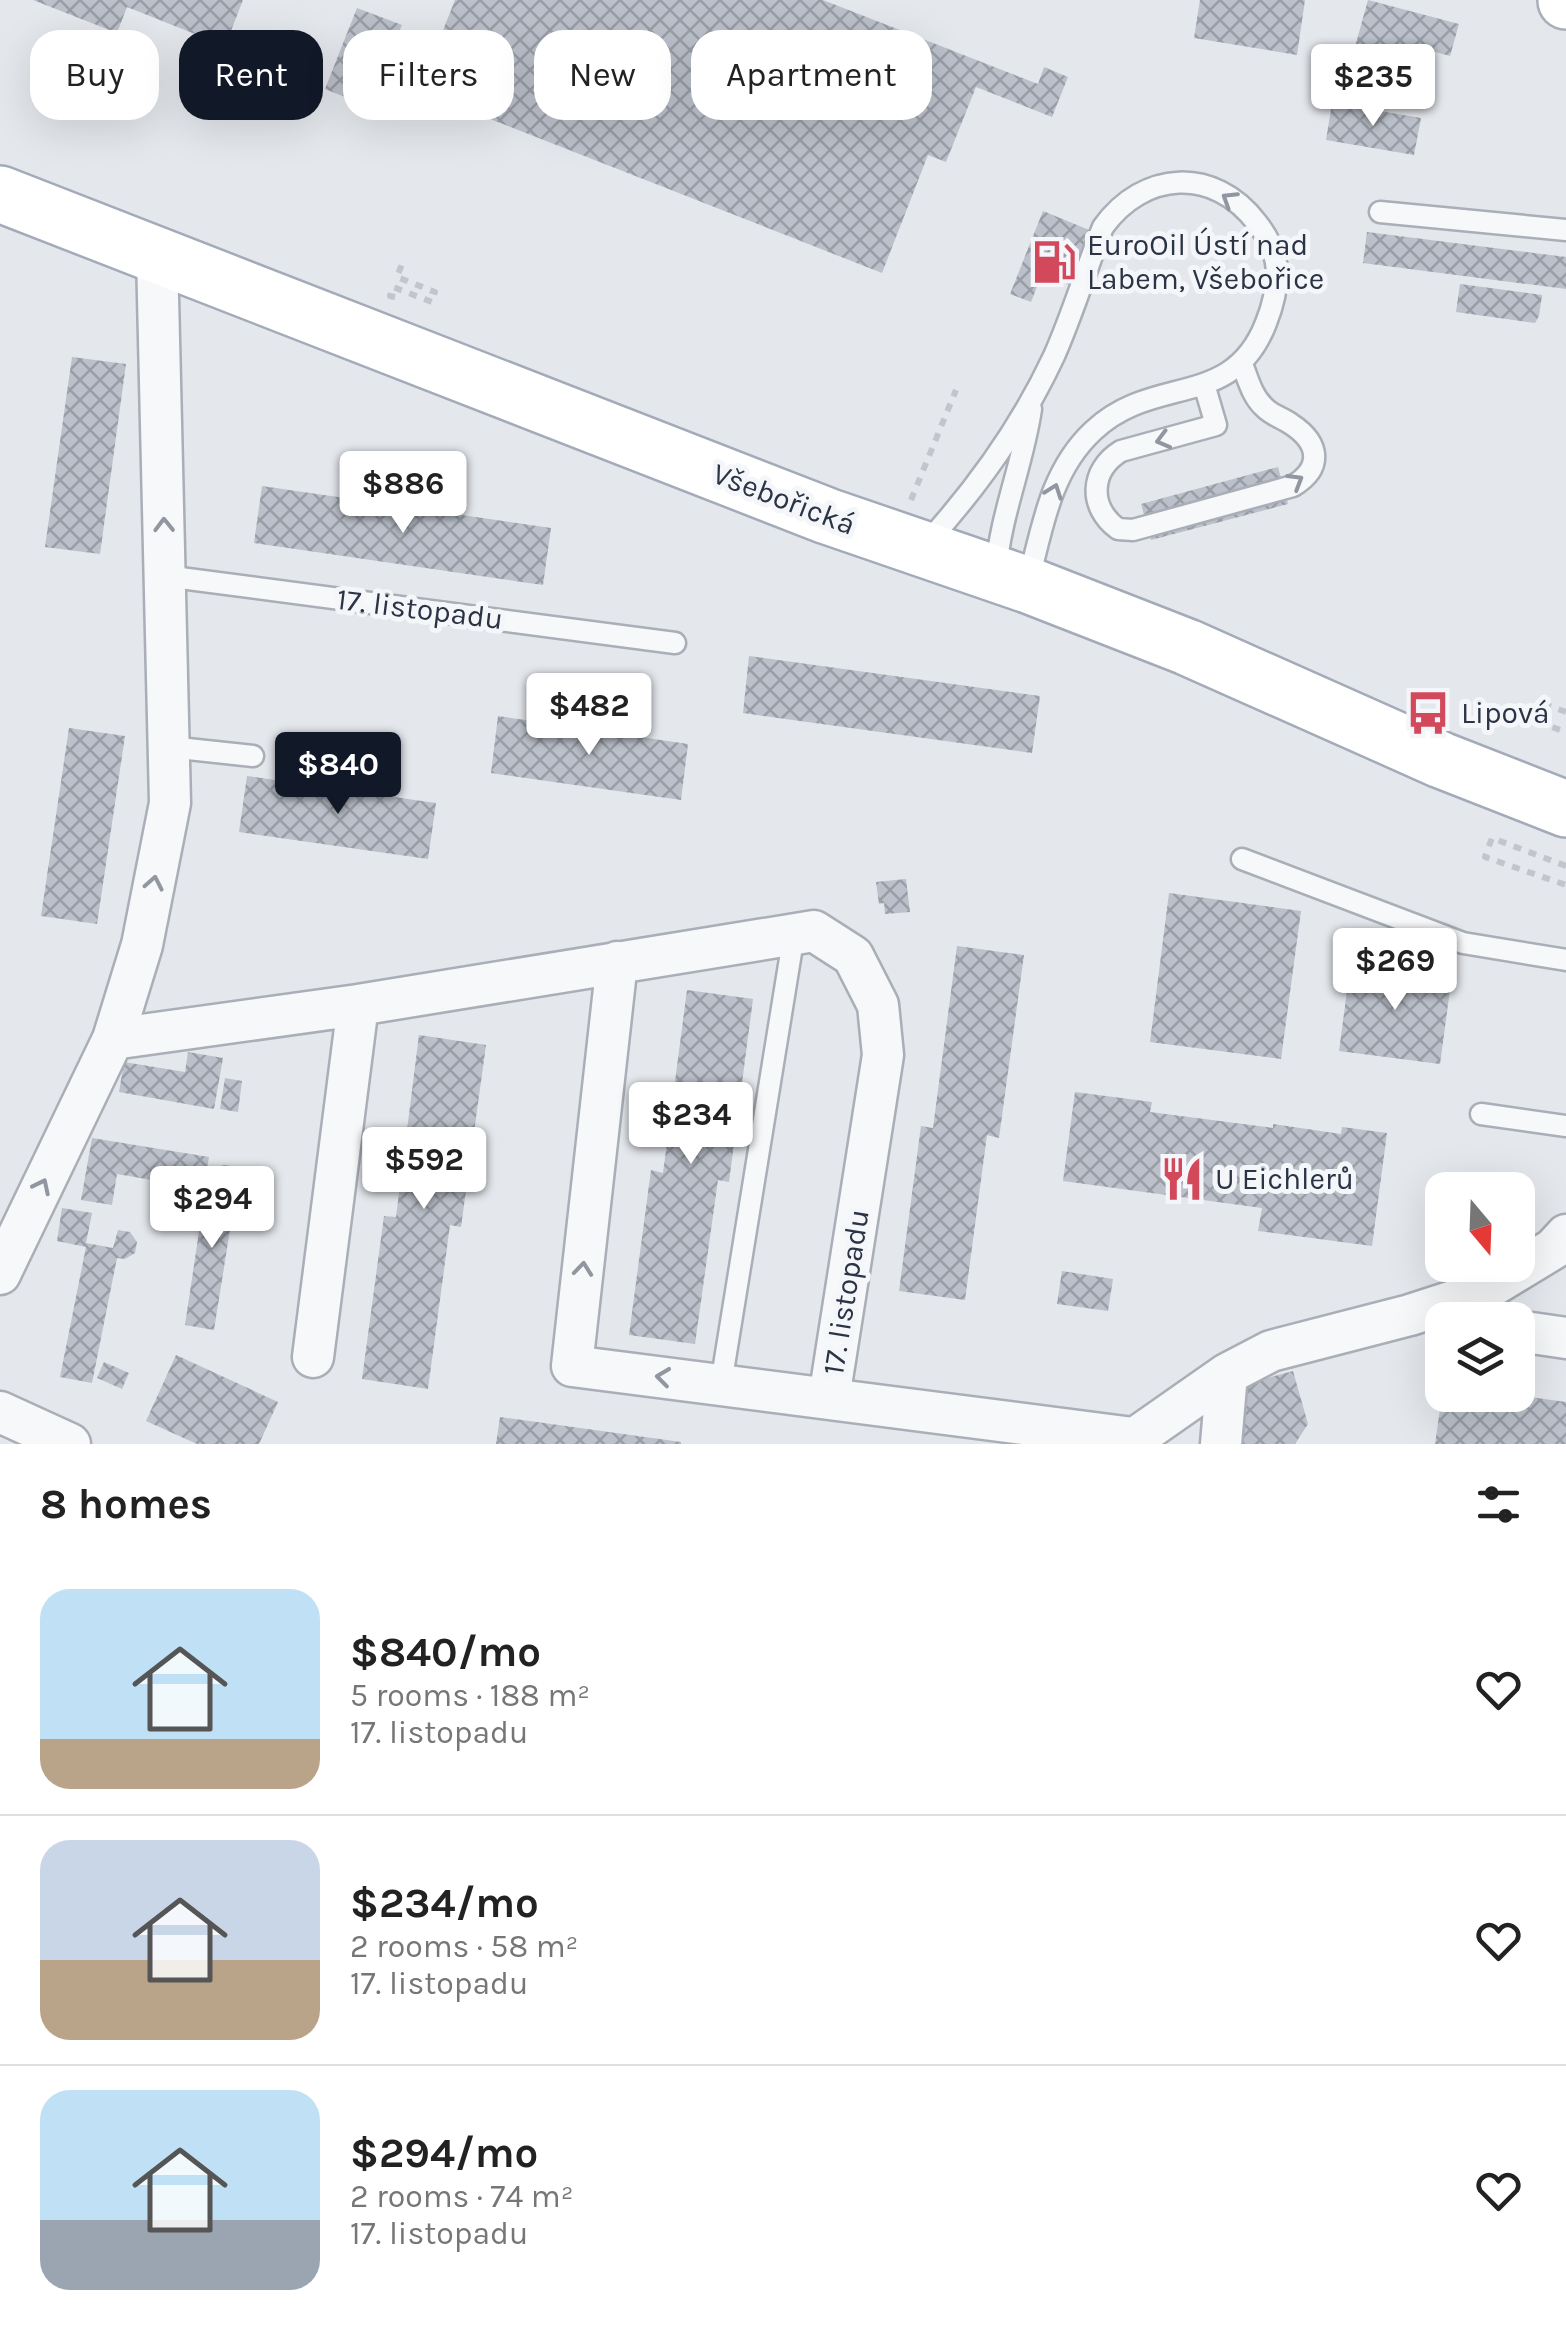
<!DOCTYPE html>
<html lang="en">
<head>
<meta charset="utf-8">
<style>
  body { margin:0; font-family:Karla,sans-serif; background:#f2f2f2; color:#222; height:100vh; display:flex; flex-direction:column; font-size:38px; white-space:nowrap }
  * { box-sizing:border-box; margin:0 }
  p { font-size:32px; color:#767676 }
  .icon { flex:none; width:55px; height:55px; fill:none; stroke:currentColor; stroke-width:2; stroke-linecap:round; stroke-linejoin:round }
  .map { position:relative; height:1444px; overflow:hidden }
  .details { display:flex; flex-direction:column; background:#fff; flex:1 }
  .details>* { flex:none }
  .top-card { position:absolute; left:30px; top:30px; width:1000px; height:90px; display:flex; gap:20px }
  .needle { width:65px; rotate:161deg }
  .buttons { position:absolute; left:1425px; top:1172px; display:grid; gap:20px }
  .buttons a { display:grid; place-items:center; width:110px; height:110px; border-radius:20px; background:#fff; box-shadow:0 10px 40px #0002; font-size:50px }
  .price { position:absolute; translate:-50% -85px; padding:0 22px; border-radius:10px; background:#fff; color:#222; font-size:32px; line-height:65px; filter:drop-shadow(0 2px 5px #0008) }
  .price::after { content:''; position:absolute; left:50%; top:60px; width:30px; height:22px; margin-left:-15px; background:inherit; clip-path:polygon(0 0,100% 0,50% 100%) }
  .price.on { background:#111827; color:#fff }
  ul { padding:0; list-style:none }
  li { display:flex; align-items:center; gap:30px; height:250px; padding:0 40px }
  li+li { border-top:2px solid #e0e0e0 }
  li span { display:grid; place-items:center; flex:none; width:280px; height:200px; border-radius:30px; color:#555 }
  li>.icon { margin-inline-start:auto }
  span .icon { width:120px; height:120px; fill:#fffc; stroke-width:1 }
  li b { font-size:42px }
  h2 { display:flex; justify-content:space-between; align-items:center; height:120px; padding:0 40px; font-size:42px }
  .tag { padding:0 35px; border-radius:30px; background:#fff; box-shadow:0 10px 40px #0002; font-size:35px; line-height:90px }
  .tag.on { background:#111827; color:#fff }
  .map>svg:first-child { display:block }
  .building { fill:url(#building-cross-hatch) }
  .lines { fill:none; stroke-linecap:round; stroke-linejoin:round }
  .lane-casing { stroke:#a9aeb7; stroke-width:25 }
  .street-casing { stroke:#a9aeb7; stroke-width:45 }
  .secondary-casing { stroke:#a9aeb7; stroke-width:60 }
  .primary-casing { stroke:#a3abb8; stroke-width:60 }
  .path { stroke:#c2c5cb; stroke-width:6; stroke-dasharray:8 8; stroke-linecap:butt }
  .lane { stroke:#f7f8fa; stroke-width:20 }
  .street { stroke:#f7f8fa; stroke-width:40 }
  .secondary { stroke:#fff; stroke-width:55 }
  .primary { stroke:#fff; stroke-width:55 }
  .oneway { stroke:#9196a0 }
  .labels { text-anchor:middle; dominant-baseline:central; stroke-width:10; stroke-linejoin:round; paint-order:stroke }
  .poi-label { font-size:30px; fill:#2b3445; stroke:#f4f6f9; text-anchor:start }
  .street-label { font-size:30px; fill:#2b3445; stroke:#f4f6f9 }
</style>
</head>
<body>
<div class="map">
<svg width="1566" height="1444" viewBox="0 0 1566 1444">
  <defs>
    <pattern id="building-cross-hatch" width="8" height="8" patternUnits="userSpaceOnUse" patternTransform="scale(2.5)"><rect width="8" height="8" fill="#bbc0ca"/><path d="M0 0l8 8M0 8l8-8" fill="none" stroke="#989da6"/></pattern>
  </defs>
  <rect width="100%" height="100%" fill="#e4e7ec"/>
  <path class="building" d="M 33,0 L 243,0 L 225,46 L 127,7 L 117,33 Z
    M 455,0 L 823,0 L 1038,84 L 1044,67 L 1068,77 L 1052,117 L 976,87 L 946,162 L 928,155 L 882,273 L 419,91 Z
    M 1200,0 L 1305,0 L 1297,55 L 1194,38 Z
    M 1368,0 L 1459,24 L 1450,56 L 1417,47 L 1410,71 L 1353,54 Z
    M 357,8 L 402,25 L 379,81 L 370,78 L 360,103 L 325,89 Z
    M 1332,103 L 1421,118 L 1414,155 L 1326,140 Z
    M 1043,211 L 1111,239 L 1089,293 L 1042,274 L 1031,302 L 1010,294 Z
    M 1367,232 L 1566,257 L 1566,289 L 1363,263 Z
    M 1460,284 L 1542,295 L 1539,316 L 1535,323 L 1456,312 Z
    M 72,357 L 126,364 L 100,554 L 45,547 Z
    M 1278,467 L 1288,504 L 1151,540 L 1141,504 Z
    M 262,486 L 551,528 L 543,585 L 254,543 Z
    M 749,656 L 1040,696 L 1032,753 L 743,713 Z
    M 498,716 L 688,744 L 681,800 L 491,773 Z
    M 69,728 L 125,736 L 97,924 L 41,916 Z
    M 247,776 L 436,803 L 428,859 L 239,832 Z
    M 906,879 L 910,912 L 885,914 L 884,903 L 879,904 L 876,882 Z
    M 1169,893 L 1301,911 L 1281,1059 L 1150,1042 Z
    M 957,946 L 1024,955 L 999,1138 L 987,1135 L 965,1300 L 899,1291 L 921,1126 L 933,1128 Z
    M 1351,961 L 1452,975 L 1440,1064 L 1339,1051 Z
    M 687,990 L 753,999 L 729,1182 L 718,1180 L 695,1344 L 629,1335 L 651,1170 L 663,1173 Z
    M 419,1035 L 486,1045 L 461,1227 L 450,1225 L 428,1389 L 362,1379 L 384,1216 L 396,1217 Z
    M 188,1052 L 223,1058 L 214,1109 L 119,1092 L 124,1062 L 185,1072 Z
    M 225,1078 L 242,1081 L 238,1112 L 220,1109 Z
    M 1075,1092 L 1152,1102 L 1150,1112 L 1273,1128 L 1273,1124 L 1341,1134 L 1342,1127 L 1387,1133 L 1372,1246 L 1258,1231 L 1262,1208 L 1063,1181 Z
    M 92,1138 L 209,1157 L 204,1189 L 117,1174 L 112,1205 L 81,1200 Z
    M 222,1165 L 240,1167 L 214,1330 L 185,1325 L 205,1192 L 218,1195 Z
    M 62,1208 L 92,1213 L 86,1243 L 113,1248 L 118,1230 L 130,1232 L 137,1242 L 135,1253 L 125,1259 L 117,1258 L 92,1383 L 60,1377 L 86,1247 L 57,1241 Z
    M 1062,1271 L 1113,1279 L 1108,1311 L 1057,1304 Z
    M 176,1355 L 278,1402 L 259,1444 L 197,1444 L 146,1421 Z
    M 104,1362 L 129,1373 L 122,1389 L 97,1378 Z
    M 1293,1371 L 1308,1424 L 1295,1444 L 1241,1444 L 1244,1392 L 1252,1382 Z
    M 1442,1395 L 1514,1395 L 1566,1402 L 1566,1444 L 1435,1444 Z
    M 500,1417 L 681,1442 L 681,1444 L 496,1444 Z"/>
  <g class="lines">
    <g class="lane-casing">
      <path id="lane" d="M 1380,212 L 1566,230
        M 1204,384 L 1216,425 L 1121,451 C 1090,470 1088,507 1118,529 L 1133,530 L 1293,486 C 1323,468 1320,443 1291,424 C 1283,418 1271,415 1264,407 C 1252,396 1248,379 1242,364
        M 924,546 C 976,489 1021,427 1054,356 C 1072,316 1086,269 1103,227 C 1143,171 1214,166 1257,223 C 1268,237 1276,253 1277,271 C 1277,288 1272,308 1266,323 C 1232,411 1154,373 1093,431 C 1050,471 1042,529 1028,583
        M 996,571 C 1000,516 1023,464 1031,409
        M 165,576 L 675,643
        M 169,747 L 253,756
        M 1242,859 L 1463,943 L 1566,960
        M 1481,1114 L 1566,1126
        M 721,1384 L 794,934"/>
    </g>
    <g class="street-casing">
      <path id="street" d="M 617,962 L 572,1366 L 1133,1438
        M 113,1039 L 358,1005 L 814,931 L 853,956 L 878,1005 L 883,1055 L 829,1398
        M 0,1274 L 113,1039 L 142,945 L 170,803 L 157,255
        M 1518,1331 L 1566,1338
        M 313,1357 L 358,1005
        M 0,1412 L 70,1444
        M 1127,1444 L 1227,1374 L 1271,1351 L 1410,1315 L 1484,1291 L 1553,1249 L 1566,1235
        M 1221,1444 L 1227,1374"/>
    </g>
    <g class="secondary-casing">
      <path id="secondary" d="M 1566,0 L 1566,1"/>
    </g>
    <g class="primary-casing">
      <path id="primary" d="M 0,194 L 827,516 L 1028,585 L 1187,647 L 1441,760 L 1566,809"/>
    </g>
    <path class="path" d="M 471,119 L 474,113
      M 395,297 L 390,296 L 393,287 L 432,302 L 435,292 L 397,277 L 404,259
      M 911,500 L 956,390
      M 1566,712 L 1541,703 L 1535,721 L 1566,732
      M 1566,866 L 1492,838 L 1485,857 L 1566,885"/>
    <use href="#lane" class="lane"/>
    <use href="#street" class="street"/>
    <use href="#secondary" class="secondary"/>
    <use href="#primary" class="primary"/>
  </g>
  <defs><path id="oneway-chevron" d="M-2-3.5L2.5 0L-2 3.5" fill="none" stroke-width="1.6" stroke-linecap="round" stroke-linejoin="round" transform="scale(2.5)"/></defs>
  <g class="oneway">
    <use href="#oneway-chevron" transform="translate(1229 199) rotate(-148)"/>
    <use href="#oneway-chevron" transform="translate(1163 440) rotate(165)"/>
    <use href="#oneway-chevron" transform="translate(1296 481) rotate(-31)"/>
    <use href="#oneway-chevron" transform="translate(1054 491) rotate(-70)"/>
    <use href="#oneway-chevron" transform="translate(164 525) rotate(-91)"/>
    <use href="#oneway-chevron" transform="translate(154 883) rotate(-79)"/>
    <use href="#oneway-chevron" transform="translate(42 1186) rotate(-64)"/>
    <use href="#oneway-chevron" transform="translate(583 1269) rotate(-84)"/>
    <use href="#oneway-chevron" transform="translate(663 1377) rotate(-173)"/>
  </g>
  <defs>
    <g id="fuel-bare" transform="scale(3.45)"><path d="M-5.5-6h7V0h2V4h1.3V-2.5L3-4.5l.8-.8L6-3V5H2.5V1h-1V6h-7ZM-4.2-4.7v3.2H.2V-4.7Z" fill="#d1495b" stroke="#f4f6f9" stroke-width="2.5" paint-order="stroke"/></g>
    <g id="bus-bare" transform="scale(3.45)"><path d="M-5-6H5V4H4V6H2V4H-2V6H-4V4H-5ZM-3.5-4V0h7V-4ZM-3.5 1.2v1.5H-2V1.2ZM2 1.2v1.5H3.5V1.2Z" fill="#d1495b" stroke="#f4f6f9" stroke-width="2.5" paint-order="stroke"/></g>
    <g id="restaurant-bare" transform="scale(3.45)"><path d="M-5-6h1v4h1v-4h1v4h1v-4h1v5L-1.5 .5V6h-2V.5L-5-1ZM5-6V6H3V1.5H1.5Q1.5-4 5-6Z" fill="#d1495b" stroke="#f4f6f9" stroke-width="2.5" paint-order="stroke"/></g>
  </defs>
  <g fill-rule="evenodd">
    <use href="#fuel-bare" x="1054" y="262"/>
    <use href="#bus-bare" x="1428" y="713"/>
    <use href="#restaurant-bare" x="1182" y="1179"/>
  </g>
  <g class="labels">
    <g class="poi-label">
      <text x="1087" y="245">EuroOil Ústí nad<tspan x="1087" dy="34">Labem, Všebořice</tspan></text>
      <text x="1461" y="713">Lipová</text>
      <text x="1215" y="1179">U Eichlerů</text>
    </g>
    <g class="street-label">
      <text transform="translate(784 499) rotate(21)">Všebořická</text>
      <text transform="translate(420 609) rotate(7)">17. listopadu</text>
      <text transform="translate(846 1292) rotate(-81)">17. listopadu</text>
    </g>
  </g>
</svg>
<div class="buttons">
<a><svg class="needle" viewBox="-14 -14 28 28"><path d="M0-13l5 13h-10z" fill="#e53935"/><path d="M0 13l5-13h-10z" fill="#767676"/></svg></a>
<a><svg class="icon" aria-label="layers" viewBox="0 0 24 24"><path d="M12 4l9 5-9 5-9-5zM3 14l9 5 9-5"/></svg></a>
</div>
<b class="price" style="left:1373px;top:129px">$235</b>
<b class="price" style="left:403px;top:536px">$886</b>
<b class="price" style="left:589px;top:758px">$482</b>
<b class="price on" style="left:338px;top:817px">$840</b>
<b class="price" style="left:1395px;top:1013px">$269</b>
<b class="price" style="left:691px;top:1167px">$234</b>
<b class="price" style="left:424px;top:1212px">$592</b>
<b class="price" style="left:212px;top:1251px">$294</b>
<div class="top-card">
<a class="tag">Buy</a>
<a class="tag on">Rent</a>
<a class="tag">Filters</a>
<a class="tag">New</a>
<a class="tag">Apartment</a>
</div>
</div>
<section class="details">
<h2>8 homes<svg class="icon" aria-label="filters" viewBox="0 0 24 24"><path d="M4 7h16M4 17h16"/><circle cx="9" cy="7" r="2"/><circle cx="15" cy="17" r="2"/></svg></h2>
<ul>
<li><span style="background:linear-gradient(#bfe0f5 75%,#b9a48a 0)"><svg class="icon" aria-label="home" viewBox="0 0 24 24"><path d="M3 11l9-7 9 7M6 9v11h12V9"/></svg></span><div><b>$840/mo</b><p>5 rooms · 188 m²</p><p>17. listopadu</p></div><svg class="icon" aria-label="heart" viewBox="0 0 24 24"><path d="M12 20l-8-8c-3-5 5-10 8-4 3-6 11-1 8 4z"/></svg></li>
<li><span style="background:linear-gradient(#c9d6e8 60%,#b9a48a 0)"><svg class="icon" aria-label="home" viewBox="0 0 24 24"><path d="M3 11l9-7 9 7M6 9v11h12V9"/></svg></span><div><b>$234/mo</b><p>2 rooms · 58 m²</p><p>17. listopadu</p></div><svg class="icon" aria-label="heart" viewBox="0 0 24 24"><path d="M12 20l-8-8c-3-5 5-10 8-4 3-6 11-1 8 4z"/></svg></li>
<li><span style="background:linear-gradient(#bfe0f5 65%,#9aa5b1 0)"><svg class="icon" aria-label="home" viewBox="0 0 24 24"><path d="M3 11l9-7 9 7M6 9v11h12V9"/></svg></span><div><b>$294/mo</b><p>2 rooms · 74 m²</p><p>17. listopadu</p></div><svg class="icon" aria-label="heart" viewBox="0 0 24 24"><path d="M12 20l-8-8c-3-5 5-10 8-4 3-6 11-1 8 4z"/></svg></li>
</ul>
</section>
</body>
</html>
